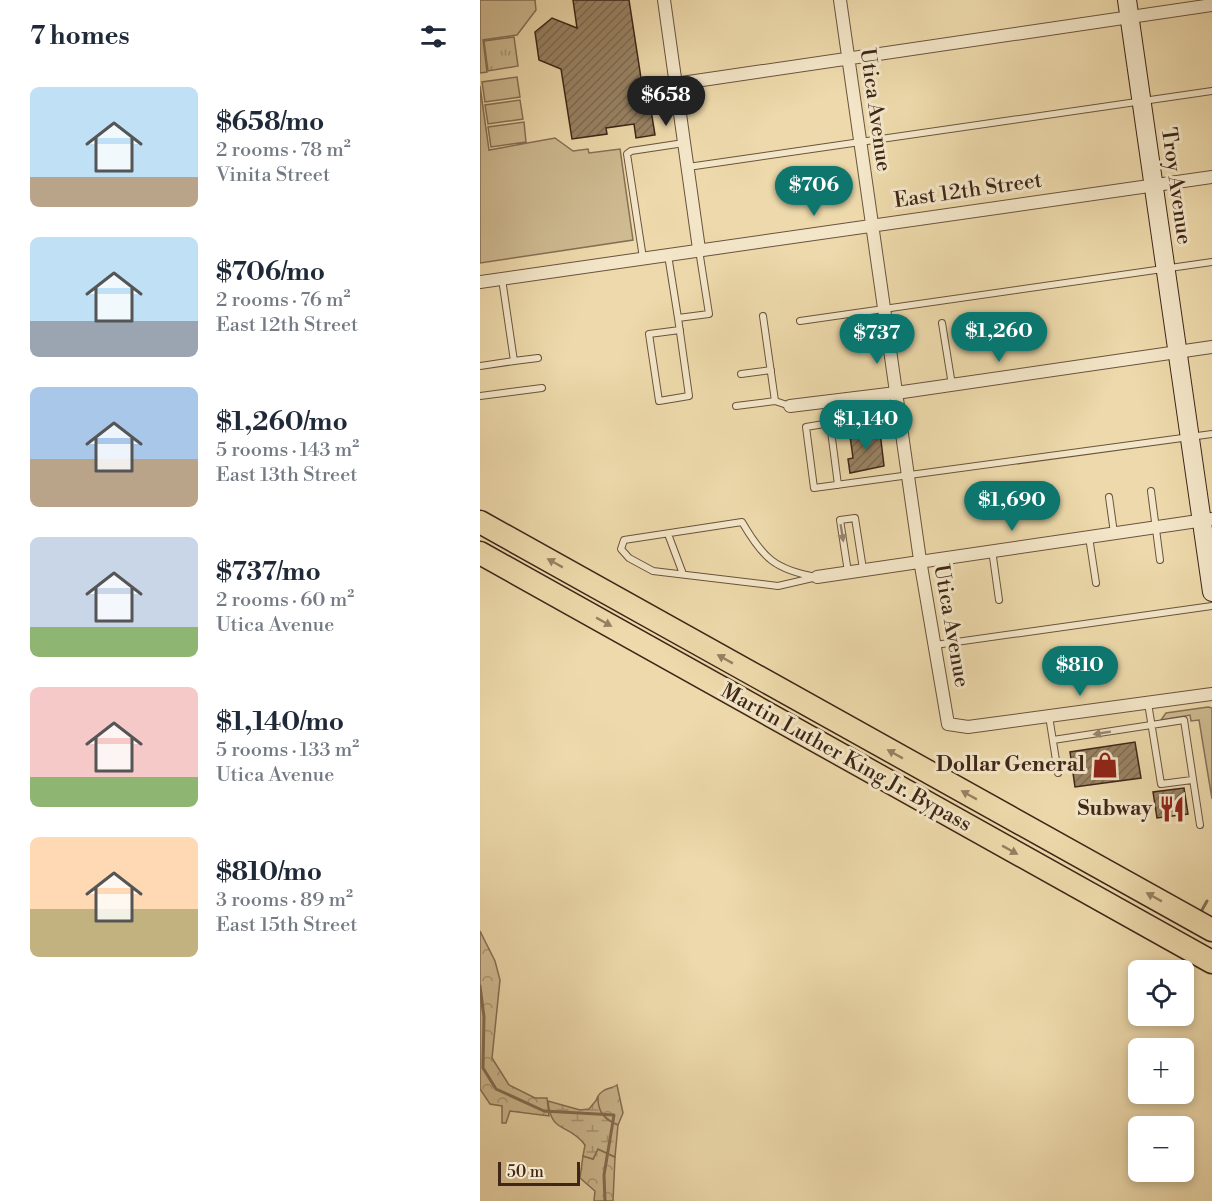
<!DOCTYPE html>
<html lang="en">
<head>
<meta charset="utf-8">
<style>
  body { margin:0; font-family:"Libre Bodoni",serif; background:#f2f2f3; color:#1f2937; height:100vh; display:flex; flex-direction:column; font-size:22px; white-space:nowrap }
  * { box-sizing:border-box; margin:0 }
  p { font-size:20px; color:#747a83 }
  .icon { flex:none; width:33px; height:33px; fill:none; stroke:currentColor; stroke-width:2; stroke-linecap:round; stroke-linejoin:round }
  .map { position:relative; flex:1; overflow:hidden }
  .sheet { display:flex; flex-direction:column; background:#fff; width:480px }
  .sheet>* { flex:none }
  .fabs { position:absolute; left:648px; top:960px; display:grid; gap:12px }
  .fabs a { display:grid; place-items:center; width:66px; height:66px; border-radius:9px; background:#fff; box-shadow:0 3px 9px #0003; font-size:30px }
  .scale { position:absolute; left:18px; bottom:15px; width:82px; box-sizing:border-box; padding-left:6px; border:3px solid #3e2618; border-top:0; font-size:16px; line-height:21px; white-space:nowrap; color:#3e2618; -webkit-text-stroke:4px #f3e6c8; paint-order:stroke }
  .price { position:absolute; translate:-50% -51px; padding:0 14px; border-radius:21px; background:#0f766e; color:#fff; font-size:20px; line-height:39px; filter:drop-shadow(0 2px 3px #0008) }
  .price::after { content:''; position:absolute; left:50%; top:36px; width:18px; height:14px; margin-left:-9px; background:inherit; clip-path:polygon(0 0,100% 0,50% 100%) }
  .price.active { background:#222; color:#fff }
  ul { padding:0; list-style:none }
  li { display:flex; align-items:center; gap:18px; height:150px; padding:0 30px }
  li span { display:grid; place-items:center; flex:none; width:168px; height:120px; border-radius:9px; color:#555 }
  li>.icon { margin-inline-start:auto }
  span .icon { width:72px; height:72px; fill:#fffc; stroke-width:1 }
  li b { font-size:26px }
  h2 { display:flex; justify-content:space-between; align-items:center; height:72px; padding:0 30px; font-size:26px }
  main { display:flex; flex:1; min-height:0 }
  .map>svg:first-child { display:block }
  .green { fill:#cfbb92; stroke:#867055; stroke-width:1.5 }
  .forest { fill:url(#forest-crowns); stroke:#867055; stroke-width:1.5 }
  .wetland { fill:url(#wetland-marsh); stroke:#867055; stroke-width:1.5 }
  .park { fill:url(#park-tufts); stroke:#867055; stroke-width:1.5 }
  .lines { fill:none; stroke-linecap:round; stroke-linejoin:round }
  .stream { stroke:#846d52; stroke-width:3 }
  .building { fill:url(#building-hatch); stroke:#3e2618; stroke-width:1.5 }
  .lane-casing { stroke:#6a533d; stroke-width:8 }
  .street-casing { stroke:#6a533d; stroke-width:14 }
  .secondary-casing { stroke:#3e2618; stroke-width:20 }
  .highway-casing { stroke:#3e2618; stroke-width:25 }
  .lane { stroke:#f3e6c8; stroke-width:6 }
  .street { stroke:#f3e6c8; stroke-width:12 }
  .secondary { stroke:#f3e6c8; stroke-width:18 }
  .highway { stroke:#edd9ab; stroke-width:22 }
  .oneway { fill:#988670 }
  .oneway2 { fill:#968062 }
  .labels { text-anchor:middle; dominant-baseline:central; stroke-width:6; stroke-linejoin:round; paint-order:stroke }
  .street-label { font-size:21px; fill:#3e2618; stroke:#f3e6c8 }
  .poi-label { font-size:21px; font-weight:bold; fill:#3e2618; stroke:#f3e6c8; text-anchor:end }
</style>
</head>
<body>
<main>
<section class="sheet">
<h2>7 homes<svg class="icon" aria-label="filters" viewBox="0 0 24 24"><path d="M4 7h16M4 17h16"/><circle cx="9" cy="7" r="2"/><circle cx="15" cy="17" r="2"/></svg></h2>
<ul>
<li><span style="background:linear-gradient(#bfe0f5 75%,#b9a48a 0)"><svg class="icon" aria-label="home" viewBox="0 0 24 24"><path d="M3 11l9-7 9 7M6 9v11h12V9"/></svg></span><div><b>$658/mo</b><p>2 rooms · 78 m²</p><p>Vinita Street</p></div></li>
<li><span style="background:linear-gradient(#bfe0f5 70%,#9aa5b1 0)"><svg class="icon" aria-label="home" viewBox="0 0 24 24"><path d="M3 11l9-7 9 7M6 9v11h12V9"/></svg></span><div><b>$706/mo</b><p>2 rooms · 76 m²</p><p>East 12th Street</p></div></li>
<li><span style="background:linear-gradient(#a9c7e8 60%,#b9a48a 0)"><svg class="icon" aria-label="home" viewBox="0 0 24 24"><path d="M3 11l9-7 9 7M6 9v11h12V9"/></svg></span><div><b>$1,260/mo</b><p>5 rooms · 143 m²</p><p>East 13th Street</p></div></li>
<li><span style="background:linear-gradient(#c9d6e8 75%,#8fb573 0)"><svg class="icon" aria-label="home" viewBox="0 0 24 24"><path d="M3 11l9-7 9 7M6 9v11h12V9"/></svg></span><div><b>$737/mo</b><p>2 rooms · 60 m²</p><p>Utica Avenue</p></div></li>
<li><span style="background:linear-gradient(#f6c9c9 75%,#8fb573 0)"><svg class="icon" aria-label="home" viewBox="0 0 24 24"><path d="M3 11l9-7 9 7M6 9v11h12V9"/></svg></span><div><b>$1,140/mo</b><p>5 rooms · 133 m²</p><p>Utica Avenue</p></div></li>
<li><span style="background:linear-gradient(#ffd9b3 60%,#c2b280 0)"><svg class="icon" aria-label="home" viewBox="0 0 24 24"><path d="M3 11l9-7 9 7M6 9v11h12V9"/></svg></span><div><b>$810/mo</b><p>3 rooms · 89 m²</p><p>East 15th Street</p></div></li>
</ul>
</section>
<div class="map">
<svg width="732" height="1201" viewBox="0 0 732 1201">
  <defs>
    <pattern id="forest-crowns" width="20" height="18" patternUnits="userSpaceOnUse" patternTransform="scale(1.5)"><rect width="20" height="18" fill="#cfbb92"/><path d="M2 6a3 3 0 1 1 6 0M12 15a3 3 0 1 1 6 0" fill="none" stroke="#a99876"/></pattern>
    <pattern id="wetland-marsh" width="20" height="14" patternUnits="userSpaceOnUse" patternTransform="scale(1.5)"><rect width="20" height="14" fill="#cfbb92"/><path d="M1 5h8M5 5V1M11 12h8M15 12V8" fill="none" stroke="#a99876"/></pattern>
    <pattern id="park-tufts" width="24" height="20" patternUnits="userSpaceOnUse" patternTransform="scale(1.5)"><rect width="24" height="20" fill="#cfbb92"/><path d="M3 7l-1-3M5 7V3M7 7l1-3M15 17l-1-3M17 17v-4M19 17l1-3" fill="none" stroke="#a99876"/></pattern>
    <pattern id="building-hatch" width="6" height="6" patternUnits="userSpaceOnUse" patternTransform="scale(1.5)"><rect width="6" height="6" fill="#998364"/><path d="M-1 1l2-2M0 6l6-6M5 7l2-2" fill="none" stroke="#7e6b51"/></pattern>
  </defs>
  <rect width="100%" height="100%" fill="#edd9ab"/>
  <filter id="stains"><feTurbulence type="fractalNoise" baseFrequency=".00333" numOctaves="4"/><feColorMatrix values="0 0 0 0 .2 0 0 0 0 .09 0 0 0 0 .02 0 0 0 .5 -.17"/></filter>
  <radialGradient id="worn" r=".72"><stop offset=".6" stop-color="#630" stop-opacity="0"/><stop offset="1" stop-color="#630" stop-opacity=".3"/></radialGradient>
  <path class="green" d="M 0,0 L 55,0 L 56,10 L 37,35 L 3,40 L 7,72 L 0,73 Z
    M 37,77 L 40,97 L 5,102 L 2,82 Z
    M 0,86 L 9,150 L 75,138 L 93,151 L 108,149 L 109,153 L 140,149 L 153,240 L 0,263 Z
    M 40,100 L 43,119 L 8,124 L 5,105 Z
    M 44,122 L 46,142 L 11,147 L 8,127 Z
    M 728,707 L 732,708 L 732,799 L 719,720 L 711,721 L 710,715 L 681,720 L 686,713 Z"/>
  <path class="forest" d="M 0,931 L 15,961 L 20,980 L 12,1058 L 29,1085 L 55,1098 L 67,1098 L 69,1116 L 30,1111 L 26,1123 L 22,1123 L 22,1106 L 10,1104 L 0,1089 Z
    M 137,1085 L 143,1113 L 138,1125 C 127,1121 106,1103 123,1091 C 127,1088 133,1088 137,1085 Z
    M 118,1149 L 135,1157 L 133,1201 L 114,1201 L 115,1191 L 100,1178 L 103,1156 L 113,1159 Z"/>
  <path class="wetland" d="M 118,1098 C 118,1113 125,1120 138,1125 L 135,1157 L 118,1149 L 113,1159 L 103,1156 L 105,1145 C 88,1122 71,1135 68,1101 L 100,1110 L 109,1109 Z"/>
  <path class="park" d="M 34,37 L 38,66 L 8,71 L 4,41 Z"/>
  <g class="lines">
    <path class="stream" d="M 722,910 L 727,901
      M 0,986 L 4,1017 L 3,1068 L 16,1089 L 64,1111 L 134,1115 L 124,1175 L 125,1201"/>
  </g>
  <path class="building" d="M 93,0 L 149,0 L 165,104 L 170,104 L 175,135 L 156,138 L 154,124 L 126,128 L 127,134 L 92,139 L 81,69 L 59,60 L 55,32 L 72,18 L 97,28 Z
    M 394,430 L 394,433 L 400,432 L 404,466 L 370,473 L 368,459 L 373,458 L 370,436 L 373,433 Z
    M 655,742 L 661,778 L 595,787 L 590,752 Z
    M 704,788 L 708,814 L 677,818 L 673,792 Z"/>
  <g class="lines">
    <g class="lane-casing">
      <path id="lane" d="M 208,167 L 732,91
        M 188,255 L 198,318 L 229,314 L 219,250
        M 163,258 L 147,154 L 151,151 L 204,143
        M 283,316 L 295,401
        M 198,318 L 209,396 L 179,401 L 169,334 L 200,330
        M 320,321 L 732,262
        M 462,323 L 472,385
        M 34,361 L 58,358
        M 0,366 L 34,361 L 22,279
        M 261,374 L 291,370
        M 0,396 L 62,388
        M 256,406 L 295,401 L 310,406
        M 358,485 L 350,423 L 326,427 L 334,488 L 732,434
        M 671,491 L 680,560
        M 629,497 L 634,533
        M 262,522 C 283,558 295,570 337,577 L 298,586 L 173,571 L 149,558 L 141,549 L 144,540 Z
        M 188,534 L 203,574
        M 609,537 L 616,583
        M 512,550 L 519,600
        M 368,572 L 360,520 L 375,518 L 383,569
        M 455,645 L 732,606
        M 668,703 L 681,784 L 712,780
        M 569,716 L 578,773
        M 573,740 L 704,720 L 720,825"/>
    </g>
    <g class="street-casing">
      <path id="street" d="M 184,0 L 219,249
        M 360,0 L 440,560 L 468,724 L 488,727 L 732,694
        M 195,84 L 732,5
        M 0,282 L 732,177
        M 310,406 L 416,393 L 732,347
        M 337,577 L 732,519"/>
    </g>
    <g class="secondary-casing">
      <path id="secondary" d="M 647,0 L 732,592"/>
    </g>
    <g class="highway-casing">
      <path id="highway" d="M 0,522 L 732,930
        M 0,553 L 732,962"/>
    </g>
    <use href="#lane" class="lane"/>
    <use href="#street" class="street"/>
    <use href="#secondary" class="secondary"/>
    <use href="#highway" class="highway"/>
  </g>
  <defs><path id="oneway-solid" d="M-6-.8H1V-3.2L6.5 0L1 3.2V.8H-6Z" transform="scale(1.5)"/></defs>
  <g class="oneway">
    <use href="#oneway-solid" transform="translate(362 533) rotate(81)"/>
    <use href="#oneway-solid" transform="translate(622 733) rotate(171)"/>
  </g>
  <g class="oneway2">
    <use href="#oneway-solid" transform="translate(75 563) rotate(-151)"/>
    <use href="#oneway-solid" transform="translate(124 622) rotate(29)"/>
    <use href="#oneway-solid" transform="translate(245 659) rotate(-151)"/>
    <use href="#oneway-solid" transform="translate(415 754) rotate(-151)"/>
    <use href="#oneway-solid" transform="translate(489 795) rotate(-151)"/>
    <use href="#oneway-solid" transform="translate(530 850) rotate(29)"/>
    <use href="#oneway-solid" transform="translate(674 897) rotate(-151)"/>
  </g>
  <defs>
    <g id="shop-bare" transform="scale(2.07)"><path d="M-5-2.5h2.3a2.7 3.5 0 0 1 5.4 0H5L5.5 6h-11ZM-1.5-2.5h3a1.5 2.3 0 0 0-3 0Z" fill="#8f2418" stroke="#f3e6c8" stroke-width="2.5" paint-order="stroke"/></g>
    <g id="restaurant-bare" transform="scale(2.07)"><path d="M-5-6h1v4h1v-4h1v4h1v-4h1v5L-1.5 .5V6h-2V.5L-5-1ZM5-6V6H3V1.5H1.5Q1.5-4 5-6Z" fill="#8f2418" stroke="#f3e6c8" stroke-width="2.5" paint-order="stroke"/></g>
  </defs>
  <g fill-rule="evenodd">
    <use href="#shop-bare" x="625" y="765"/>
    <use href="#restaurant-bare" x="692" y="809"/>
  </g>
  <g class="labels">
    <g class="street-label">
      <text transform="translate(395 110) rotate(82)">Utica Avenue</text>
      <text transform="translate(696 186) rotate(82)">Troy Avenue</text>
      <text transform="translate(488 191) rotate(-8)">East 12th Street</text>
      <text transform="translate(471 626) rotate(80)">Utica Avenue</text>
      <text transform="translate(366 758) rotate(29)">Martin Luther King Jr. Bypass</text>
    </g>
    <g class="poi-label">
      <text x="605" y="765">Dollar General</text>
      <text x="672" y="809">Subway</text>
    </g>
  </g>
  <rect width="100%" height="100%" filter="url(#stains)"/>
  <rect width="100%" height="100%" fill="url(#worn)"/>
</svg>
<div class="fabs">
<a><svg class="icon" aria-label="locate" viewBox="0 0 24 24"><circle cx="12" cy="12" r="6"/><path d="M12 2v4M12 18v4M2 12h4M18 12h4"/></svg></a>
<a>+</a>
<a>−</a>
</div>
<div class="scale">50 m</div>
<b class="price active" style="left:186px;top:127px">$658</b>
<b class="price" style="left:334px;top:217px">$706</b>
<b class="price" style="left:519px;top:363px">$1,260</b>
<b class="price" style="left:397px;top:365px">$737</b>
<b class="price" style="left:386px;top:451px">$1,140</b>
<b class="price" style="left:532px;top:532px">$1,690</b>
<b class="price" style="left:600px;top:697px">$810</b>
</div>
</main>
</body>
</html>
